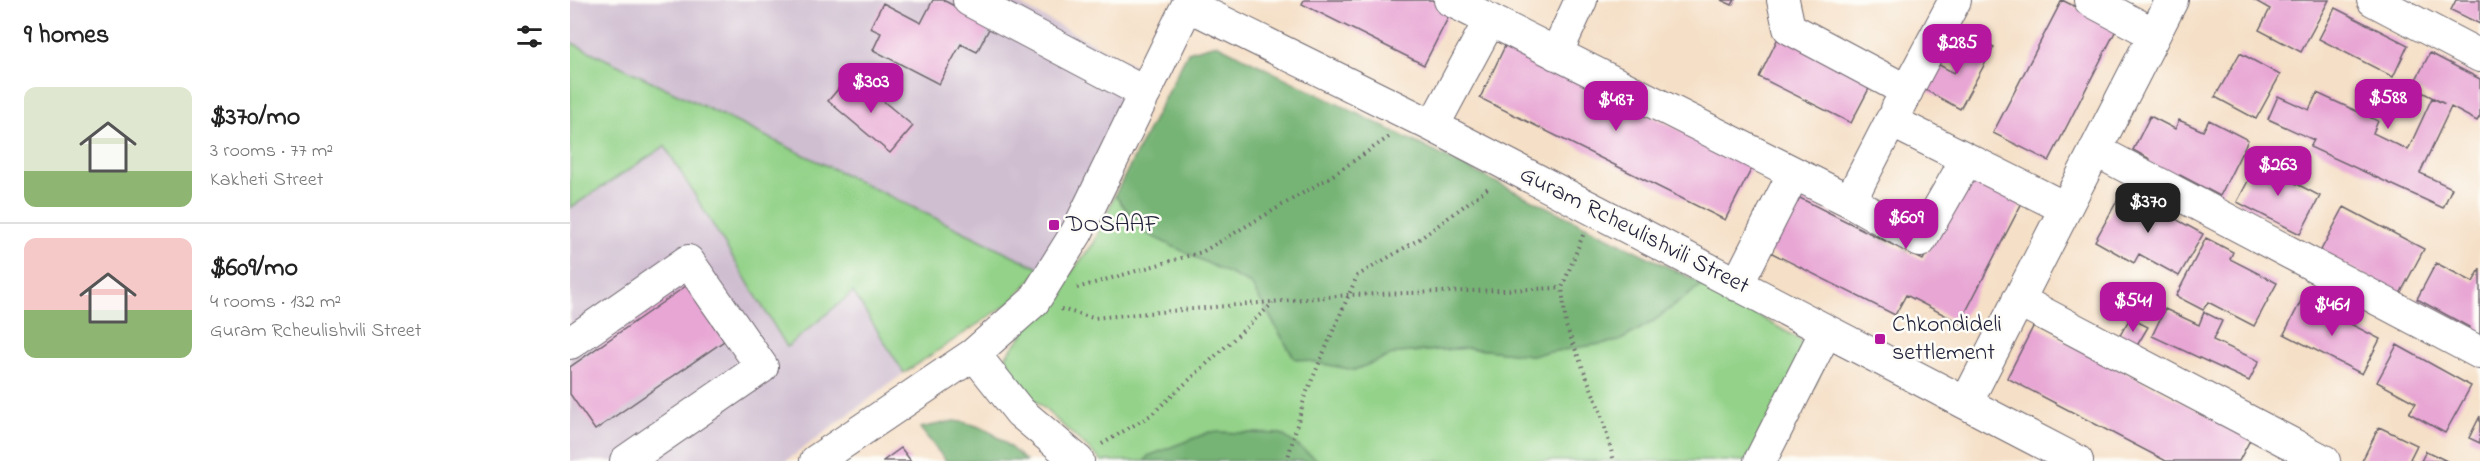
<!DOCTYPE html>
<html lang="en">
<head>
<meta charset="utf-8">
<style>
  body { margin:0; font-family:"Indie Flower",sans-serif; background:#f2f2f2; color:#222; height:100vh; display:flex; flex-direction:column; font-size:22px; white-space:nowrap }
  * { box-sizing:border-box; margin:0 }
  p { font-size:20px; color:#767676 }
  .icon { flex:none; width:33px; height:33px; fill:none; stroke:currentColor; stroke-width:2; stroke-linecap:round; stroke-linejoin:round }
  .map { position:relative; flex:1; overflow:hidden }
  .side { display:flex; flex-direction:column; background:#fff; width:570px }
  .side>* { flex:none }
  .price { position:absolute; translate:-50% -51px; padding:0 14px; border-radius:12px; background:#b5179e; color:#fff; font-size:20px; line-height:39px; filter:drop-shadow(0 2px 3px #0008) }
  .price::after { content:''; position:absolute; left:50%; top:36px; width:18px; height:14px; margin-left:-9px; background:inherit; clip-path:polygon(0 0,100% 0,50% 100%) }
  .price.selected { background:#222; color:#fff }
  ul { padding:0; list-style:none }
  li { display:flex; align-items:center; gap:18px; height:150px; padding:0 24px }
  li+li { border-top:2px solid #e0e0e0 }
  li span { display:grid; place-items:center; flex:none; width:168px; height:120px; border-radius:12px; color:#555 }
  li>.icon { margin-inline-start:auto }
  span .icon { width:72px; height:72px; fill:#fffc; stroke-width:1 }
  li b { font-size:26px }
  h2 { display:flex; justify-content:space-between; align-items:center; height:72px; padding:0 24px; font-size:26px }
  main { display:flex; flex:1; min-height:0 }
  .map>svg:first-child { display:block }
  .industrial { fill:#cfbdd0 }
  .green { fill:#93d288; stroke:#5a7a62; stroke-width:1.5 }
  .forest { fill:#76b474; stroke:#4c6b58; stroke-width:1.5 }
  .building { fill:#e8a6d4 }
  .lines { fill:none; stroke-linecap:round; stroke-linejoin:round }
  .minor-casing { stroke:#6c646c; stroke-width:34 }
  .path { stroke:#6c646c; stroke-width:4; stroke-dasharray:1.5 4.5; stroke-linecap:butt }
  .minor { stroke:#fff; stroke-width:32 }
  .poi-dot { fill:#b5179e; stroke:#fdfcf7; stroke-width:2 }
  .labels { text-anchor:middle; dominant-baseline:central; stroke-width:5; stroke-linejoin:round; paint-order:stroke }
  .poi-label { font-size:24px; fill:#22223b; stroke:#fdfcf7; text-anchor:start }
  .street-label { font-size:24px; fill:#22223b; stroke:#fdfcf7 }
</style>
</head>
<body>
<main>
<section class="side">
<h2>9 homes<svg class="icon" aria-label="filters" viewBox="0 0 24 24"><path d="M4 7h16M4 17h16"/><circle cx="9" cy="7" r="2"/><circle cx="15" cy="17" r="2"/></svg></h2>
<ul>
<li><span style="background:linear-gradient(#dfe7d0 70%,#8fb573 0)"><svg class="icon" aria-label="home" viewBox="0 0 24 24"><path d="M3 11l9-7 9 7M6 9v11h12V9"/></svg></span><div><b>$370/mo</b><p>3 rooms · 77 m²</p><p>Kakheti Street</p></div></li>
<li><span style="background:linear-gradient(#f6c9c9 60%,#8fb573 0)"><svg class="icon" aria-label="home" viewBox="0 0 24 24"><path d="M3 11l9-7 9 7M6 9v11h12V9"/></svg></span><div><b>$609/mo</b><p>4 rooms · 132 m²</p><p>Guram Rcheulishvili Street</p></div></li>
</ul>
</section>
<div class="map">
<svg width="1910" height="461" viewBox="0 0 1910 461">
  <rect width="100%" height="100%" fill="#fdfcf7"/>
  <filter id="ink" filterUnits="userSpaceOnUse"><feTurbulence type="fractalNoise" baseFrequency=".0167" numOctaves="2"/><feDisplacementMap in="SourceGraphic" scale="12" xChannelSelector="R" yChannelSelector="G"/><feConvolveMatrix kernelMatrix="1 2 1 2 8 2 1 2 1" color-interpolation-filters="sRGB"/></filter>
  <filter id="wash" filterUnits="userSpaceOnUse"><feTurbulence type="fractalNoise" baseFrequency=".008" numOctaves="4" result="noise"/><feDisplacementMap in="SourceGraphic" scale="24" xChannelSelector="R" yChannelSelector="G"/><feGaussianBlur stdDeviation="1.35" result="paint"/><feColorMatrix in="noise" values="0 0 0 0 0 0 0 0 0 0 0 0 0 0 0 0 0 1.4 0 .05"/><feComposite in="paint" operator="in"/></filter>
  <g filter="url(#wash)">
    <rect width="100%" height="100%" fill="#f5dfc6"/>
    <path class="industrial" d="M 0,0 L 441,0 L 570,68 L 471,269 L 0,42 Z
      M 95,145 L 216,347 L 283,292 L 334,373 L 216,461 L 0,461 L 0,208 Z"/>
    <path class="green" d="M 0,42 L 471,269 L 441,302 L 334,373 L 283,292 L 217,347 L 95,146 L 0,208 Z
      M 545,195 L 573,232 L 681,284 L 724,358 L 784,370 L 827,353 L 898,348 L 961,355 L 1049,341 L 1082,322 L 1133,284 L 1229,339 L 1252,370 L 1207,461 L 749,461 L 711,434 L 640,432 L 578,456 L 575,461 L 532,461 L 445,382 L 436,356 L 524,243 Z"/>
    <path class="forest" d="M 646,44 L 1133,284 L 1082,322 L 1049,341 L 961,355 L 898,348 L 827,353 L 784,370 L 724,358 L 681,284 L 573,232 L 545,195 L 618,52 Z
      M 384,421 C 420,425 430,439 456,461 L 376,461 L 350,428 Z
      M 640,432 L 711,434 L 749,461 L 575,461 L 578,456 Z"/>
    <g id="blocks">
      <path class="building" d="M 363,0 L 373,0 L 421,25 L 407,52 L 391,44 L 369,84 L 303,50 L 311,33 L 300,28 L 313,3 L 351,23 Z
        M 734,0 L 862,0 L 882,10 L 854,65 L 732,4 Z
        M 1151,0 L 1165,0 L 1162,5 Z
        M 1492,0 L 1547,28 L 1479,161 L 1423,133 Z
        M 1684,0 L 1759,0 L 1731,52 L 1689,30 L 1700,9 Z
        M 1886,0 L 1910,0 L 1910,24 L 1881,10 Z
        M 1765,8 L 1838,45 L 1823,77 L 1749,39 Z
        M 1211,32 L 1304,79 L 1281,123 L 1189,77 Z
        M 1404,36 L 1424,47 L 1390,109 L 1348,86 L 1362,61 L 1384,73 Z
        M 936,44 L 1183,166 L 1155,220 L 910,98 Z
        M 1670,53 L 1710,75 L 1686,119 L 1645,97 Z
        M 1860,53 L 1910,79 L 1910,116 L 1907,121 L 1881,107 L 1850,173 L 1882,188 L 1873,208 L 1740,147 L 1744,140 L 1698,119 L 1708,96 L 1739,110 L 1747,93 L 1808,121 L 1803,133 L 1838,150 L 1862,98 L 1875,104 L 1842,87 Z
        M 281,74 L 343,126 L 320,153 L 258,101 Z
        M 1580,116 L 1605,129 L 1609,120 L 1633,131 L 1639,120 L 1678,140 L 1650,196 L 1610,175 L 1607,181 L 1577,166 L 1580,159 L 1563,150 Z
        M 1690,158 L 1727,177 L 1723,182 L 1750,196 L 1730,234 L 1667,202 Z
        M 1402,166 L 1457,193 L 1390,323 L 1336,295 L 1325,315 L 1198,251 L 1226,196 L 1353,260 Z
        M 1553,190 L 1633,234 L 1609,276 L 1569,254 L 1564,263 L 1525,241 Z
        M 1774,207 L 1854,249 L 1830,294 L 1750,252 Z
        M 1636,238 L 1663,252 L 1660,259 L 1707,283 L 1684,326 L 1638,302 L 1633,310 L 1606,296 Z
        M 1866,263 L 1903,282 L 1910,269 L 1910,341 L 1895,333 L 1899,327 L 1847,299 Z
        M 116,286 L 154,341 L 25,430 L 0,394 L 0,367 Z
        M 1732,299 L 1810,339 L 1792,374 L 1714,334 Z
        M 1595,309 L 1629,325 L 1634,312 L 1652,321 L 1643,340 L 1689,361 L 1679,381 L 1582,336 Z
        M 1560,318 L 1578,327 L 1565,349 L 1548,339 Z
        M 1464,325 L 1681,438 L 1669,461 L 1596,461 L 1437,378 Z
        M 1827,345 L 1901,386 L 1875,433 L 1839,413 L 1846,403 L 1807,382 Z
        M 1910,416 L 1910,443 L 1899,438 Z
        M 1809,427 L 1847,445 L 1840,459 L 1844,461 L 1792,461 Z
        M 331,448 L 341,461 L 313,461 Z
        M 1856,451 L 1877,461 L 1851,461 Z"/>
    </g>
  </g>
  <g filter="url(#ink)">
    <use href="#blocks" fill-opacity="0" stroke="#6c646c" stroke-width="1.5"/>
    <g class="lines">
      <g class="minor-casing">
        <path id="minor" d="M 399,0 L 575,93
          M 880,0 L 1280,201 L 1321,121 L 1495,208
          M 1213,0 L 1219,28 L 1337,91
          M 1520,0 L 1584,34
          M 1803,0 L 1910,56
          M 618,5 L 863,126 L 1507,461
          M 986,54 L 1011,0
          M 1327,109 L 1385,0
          M 863,126 L 920,20
          M 1525,150 L 1910,353
          M 1280,201 L 1350,241 L 1397,159
          M 1167,285 L 1224,173
          M 1448,300 L 1754,461
          M 0,343 L 118,261 L 192,367 L 56,461
          M 404,354 L 450,412 L 508,461
          M 1396,403 L 1602,0
          M 246,461 L 404,354 L 464,301 L 507,232 L 620,0
          M 1190,461 L 1256,331"/>
      </g>
      <path class="path" d="M 1013,235 L 992,288 L 996,326 L 1031,413 L 1044,461
        M 507,288 L 632,252 L 757,179 L 819,137
        M 491,309 L 523,318 L 778,295 L 992,288
        M 532,444 L 581,415 L 703,303
        M 717,461 L 735,396 L 787,276 L 851,238 L 918,188"/>
      <use href="#minor" class="minor"/>
    </g>
  </g>
  <g class="poi-dot">
    <rect x="478" y="219" width="12" height="12" rx="3"/>
    <rect x="1304" y="333" width="12" height="12" rx="3"/>
  </g>
  <g class="labels">
    <g class="poi-label">
      <text x="496" y="225">DOSAAF</text>
      <text x="1322" y="325">Chkondideli<tspan x="1322" dy="28">settlement</tspan></text>
    </g>
    <g class="street-label">
      <text transform="translate(1064 231) rotate(27)">Guram Rcheulishvili Street</text>
    </g>
  </g>
</svg>
<b class="price" style="left:1387px;top:75px">$285</b>
<b class="price" style="left:301px;top:114px">$303</b>
<b class="price" style="left:1818px;top:130px">$588</b>
<b class="price" style="left:1046px;top:132px">$487</b>
<b class="price" style="left:1708px;top:197px">$263</b>
<b class="price selected" style="left:1578px;top:234px">$370</b>
<b class="price" style="left:1336px;top:250px">$609</b>
<b class="price" style="left:1563px;top:333px">$541</b>
<b class="price" style="left:1762px;top:337px">$461</b>
</div>
</main>
</body>
</html>
